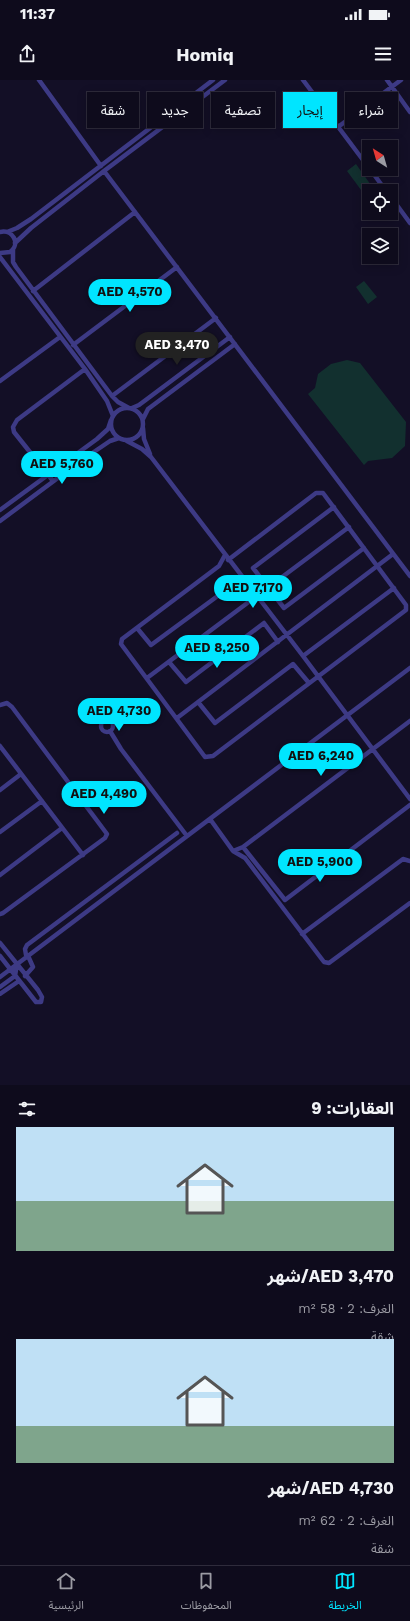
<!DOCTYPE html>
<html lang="ar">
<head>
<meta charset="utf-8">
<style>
  body { margin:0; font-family:"Work Sans","Noto Sans Arabic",sans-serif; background:#171425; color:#f1f3f6; direction:rtl; height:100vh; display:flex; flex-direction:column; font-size:15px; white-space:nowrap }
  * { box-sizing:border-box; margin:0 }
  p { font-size:13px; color:#9b9ba3 }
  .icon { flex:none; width:22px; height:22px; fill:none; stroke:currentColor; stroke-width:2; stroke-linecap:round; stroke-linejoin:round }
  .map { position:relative; height:1005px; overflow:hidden; direction:ltr }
  .drawer { display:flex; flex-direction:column; background:#0e0b1c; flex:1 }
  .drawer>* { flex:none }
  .top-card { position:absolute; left:12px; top:12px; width:386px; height:36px; direction:rtl; display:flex; gap:8px }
  .needle { width:26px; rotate:323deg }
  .tools { position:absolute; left:362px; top:60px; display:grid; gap:8px }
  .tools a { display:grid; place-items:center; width:36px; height:36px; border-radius:0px; background:#0e0b1c; box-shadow:0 2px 10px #0003,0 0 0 1px #2e2b3b; font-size:20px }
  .price { position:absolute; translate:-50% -34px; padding:0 9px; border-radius:14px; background:#00e5ff; color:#111; font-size:13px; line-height:26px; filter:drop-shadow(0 1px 2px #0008) }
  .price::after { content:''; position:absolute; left:50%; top:24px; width:12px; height:9px; margin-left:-6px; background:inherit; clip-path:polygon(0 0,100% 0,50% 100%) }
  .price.on { background:#222; color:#fff }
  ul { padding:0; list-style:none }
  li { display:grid; align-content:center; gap:8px; height:212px; padding:0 16px }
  li span { display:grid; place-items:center; height:124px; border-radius:0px; color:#555 }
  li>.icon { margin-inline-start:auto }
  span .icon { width:72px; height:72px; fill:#fffc; stroke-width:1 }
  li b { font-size:17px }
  h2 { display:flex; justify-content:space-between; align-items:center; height:48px; padding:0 16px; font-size:17px }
  .tag { padding:0 14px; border-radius:0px; background:#0e0b1c; box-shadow:0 2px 10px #0003,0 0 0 1px #2e2b3b; font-size:14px; line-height:36px }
  .tag.on { background:#00e5ff; color:#111 }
  .status { display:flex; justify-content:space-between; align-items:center; height:28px; padding:0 20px; background:#0e0b1c; direction:ltr }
  .status svg { height:11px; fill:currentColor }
  header { display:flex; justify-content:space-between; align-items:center; height:52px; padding:0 16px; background:#0e0b1c; font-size:18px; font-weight:700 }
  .tabs { display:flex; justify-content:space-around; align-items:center; height:56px; border-top:1px solid #2e2b3b; background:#0e0b1c; font-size:11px; color:#9b9ba3 }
  .tabs a { display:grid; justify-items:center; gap:2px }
  .tabs .on { color:#00e5ff }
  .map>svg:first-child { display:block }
  .green { fill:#12302f }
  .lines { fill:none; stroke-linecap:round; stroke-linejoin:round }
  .minor { stroke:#3d3a85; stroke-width:4.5 }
</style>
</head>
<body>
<div class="status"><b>11:37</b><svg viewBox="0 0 49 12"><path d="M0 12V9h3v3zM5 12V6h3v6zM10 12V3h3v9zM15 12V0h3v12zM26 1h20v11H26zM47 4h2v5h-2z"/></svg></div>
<header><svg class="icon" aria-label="menu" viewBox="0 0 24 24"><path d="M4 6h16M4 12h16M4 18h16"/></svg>Homiq<svg class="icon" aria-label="share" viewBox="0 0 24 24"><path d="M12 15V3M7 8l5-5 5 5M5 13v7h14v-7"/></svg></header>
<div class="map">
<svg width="410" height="1005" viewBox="0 0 410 1005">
  <rect width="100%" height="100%" fill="#130f26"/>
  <path class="green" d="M 356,84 L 373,108 L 364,114 L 347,91 Z
    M 364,201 L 377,217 L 368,224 L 356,207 Z
    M 347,280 L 360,283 L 406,342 L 405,366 L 392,378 L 368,381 L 364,385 L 308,314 L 315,308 L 318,294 L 331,284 Z"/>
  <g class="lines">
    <path class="minor" d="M 39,0 L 101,86
      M 303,0 L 369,88
      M 387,0 L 410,32
      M 338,47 L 401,0
      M 370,89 L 386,111
      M 104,91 L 410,496
      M 391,117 L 410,143
      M 0,152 C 13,149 21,164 10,172 L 0,173
      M 7,152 L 17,148 L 31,139 L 213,0
      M 15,163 L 31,148 L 104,91 L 225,0
      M 13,170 L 13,182 L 16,187 L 112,316 L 118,322 L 129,328
      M 0,177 L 85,289 L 107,321 L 113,336
      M 33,211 L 135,132
      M 73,265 L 177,187
      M 0,301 L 60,257
      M 112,316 L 216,238
      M111 344a16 16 0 1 1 32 0a16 16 0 1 1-32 0Z
      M 132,328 L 139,325 L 230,257
      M 143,339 L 148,329 L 235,264
      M 143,348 L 144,359 L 150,374
      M 125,360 L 142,369 L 151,377 L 303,576 L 410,719
      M 53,401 L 14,352 L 13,347 L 17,340 L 85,289
      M 334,427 L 253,488 L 284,528 L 364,468
      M 0,430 L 97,359 L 108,349 L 111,340
      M 0,441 L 82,380 L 110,361 L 119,358
      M 225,475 L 219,486 L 122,559 L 121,564 L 205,677 L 213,676 L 406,530 L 406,525 L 323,413 L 316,413 L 228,480
      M 137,548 L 151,565 L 234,504 L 250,521
      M 303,576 L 394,508
      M 169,582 L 186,602 L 264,543 L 278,562
      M 147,598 L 349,447
      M 198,622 L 215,643 L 293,584 L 309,603
      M 0,625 L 7,623 L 12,627 L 107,754 L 105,758 L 3,833 L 0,834
      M 177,638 L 393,474
      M101 646a6 6 0 1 1 12 0a6 6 0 1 1-12 0Z
      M 110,651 L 121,669 L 187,756
      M 0,666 L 83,775
      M 0,710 L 21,694
      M 210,739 L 233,771 L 245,778 L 324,882 L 329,883 L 410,823
      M 0,752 L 42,721
      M 243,767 L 285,820 L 410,725
      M 233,771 L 243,767 L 410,641
      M 0,795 L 62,748
      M 302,854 L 403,779 L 410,781
      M 0,863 L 38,910 L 42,917 L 41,922 L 36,922 L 0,876
      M 26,875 L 25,869 L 27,865 L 177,753
      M 25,896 L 33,887 L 29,878
      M 0,897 L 410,588
      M 0,907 L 15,896 L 17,884
      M 0,914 L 19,901"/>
  </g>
</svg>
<div class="tools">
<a><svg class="needle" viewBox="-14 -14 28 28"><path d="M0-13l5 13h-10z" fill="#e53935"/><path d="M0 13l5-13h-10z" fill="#9b9ba3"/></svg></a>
<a><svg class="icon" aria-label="locate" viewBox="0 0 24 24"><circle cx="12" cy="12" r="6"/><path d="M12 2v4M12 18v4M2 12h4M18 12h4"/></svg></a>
<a><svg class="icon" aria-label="layers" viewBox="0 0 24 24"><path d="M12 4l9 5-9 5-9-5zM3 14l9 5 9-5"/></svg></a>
</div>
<b class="price" style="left:130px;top:233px">AED 4,570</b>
<b class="price on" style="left:177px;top:286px">AED 3,470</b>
<b class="price" style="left:62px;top:405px">AED 5,760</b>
<b class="price" style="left:253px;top:529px">AED 7,170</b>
<b class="price" style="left:217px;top:589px">AED 8,250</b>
<b class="price" style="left:119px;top:652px">AED 4,730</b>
<b class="price" style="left:321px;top:697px">AED 6,240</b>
<b class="price" style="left:104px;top:735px">AED 4,490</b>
<b class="price" style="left:320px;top:803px">AED 5,900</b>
<div class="top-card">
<a class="tag">شراء</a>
<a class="tag on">إيجار</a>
<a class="tag">تصفية</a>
<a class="tag">جديد</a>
<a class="tag">شقة</a>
</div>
</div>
<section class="drawer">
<h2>العقارات: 9<svg class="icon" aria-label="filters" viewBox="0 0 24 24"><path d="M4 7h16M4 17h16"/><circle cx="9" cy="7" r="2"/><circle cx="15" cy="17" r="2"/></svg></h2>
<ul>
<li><span style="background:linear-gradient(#bfe0f5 60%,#7fa58c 0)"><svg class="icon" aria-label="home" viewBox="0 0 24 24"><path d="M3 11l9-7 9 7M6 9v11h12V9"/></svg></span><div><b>AED 3,470/شهر</b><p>الغرف: 2 · 58 m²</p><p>شقة</p></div></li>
<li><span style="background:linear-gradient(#bfe0f5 70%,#7fa58c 0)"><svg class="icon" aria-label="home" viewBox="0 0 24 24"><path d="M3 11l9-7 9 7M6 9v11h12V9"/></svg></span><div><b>AED 4,730/شهر</b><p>الغرف: 2 · 62 m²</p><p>شقة</p></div></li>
</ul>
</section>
<nav class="tabs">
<a class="on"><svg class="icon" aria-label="map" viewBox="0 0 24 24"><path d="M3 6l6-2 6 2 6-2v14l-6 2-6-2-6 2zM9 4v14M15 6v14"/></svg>الخريطة</a>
<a><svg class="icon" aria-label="saved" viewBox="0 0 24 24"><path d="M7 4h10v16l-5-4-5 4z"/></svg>المحفوظات</a>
<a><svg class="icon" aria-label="home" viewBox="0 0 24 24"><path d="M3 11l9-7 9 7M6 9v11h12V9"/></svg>الرئيسية</a>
</nav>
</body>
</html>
